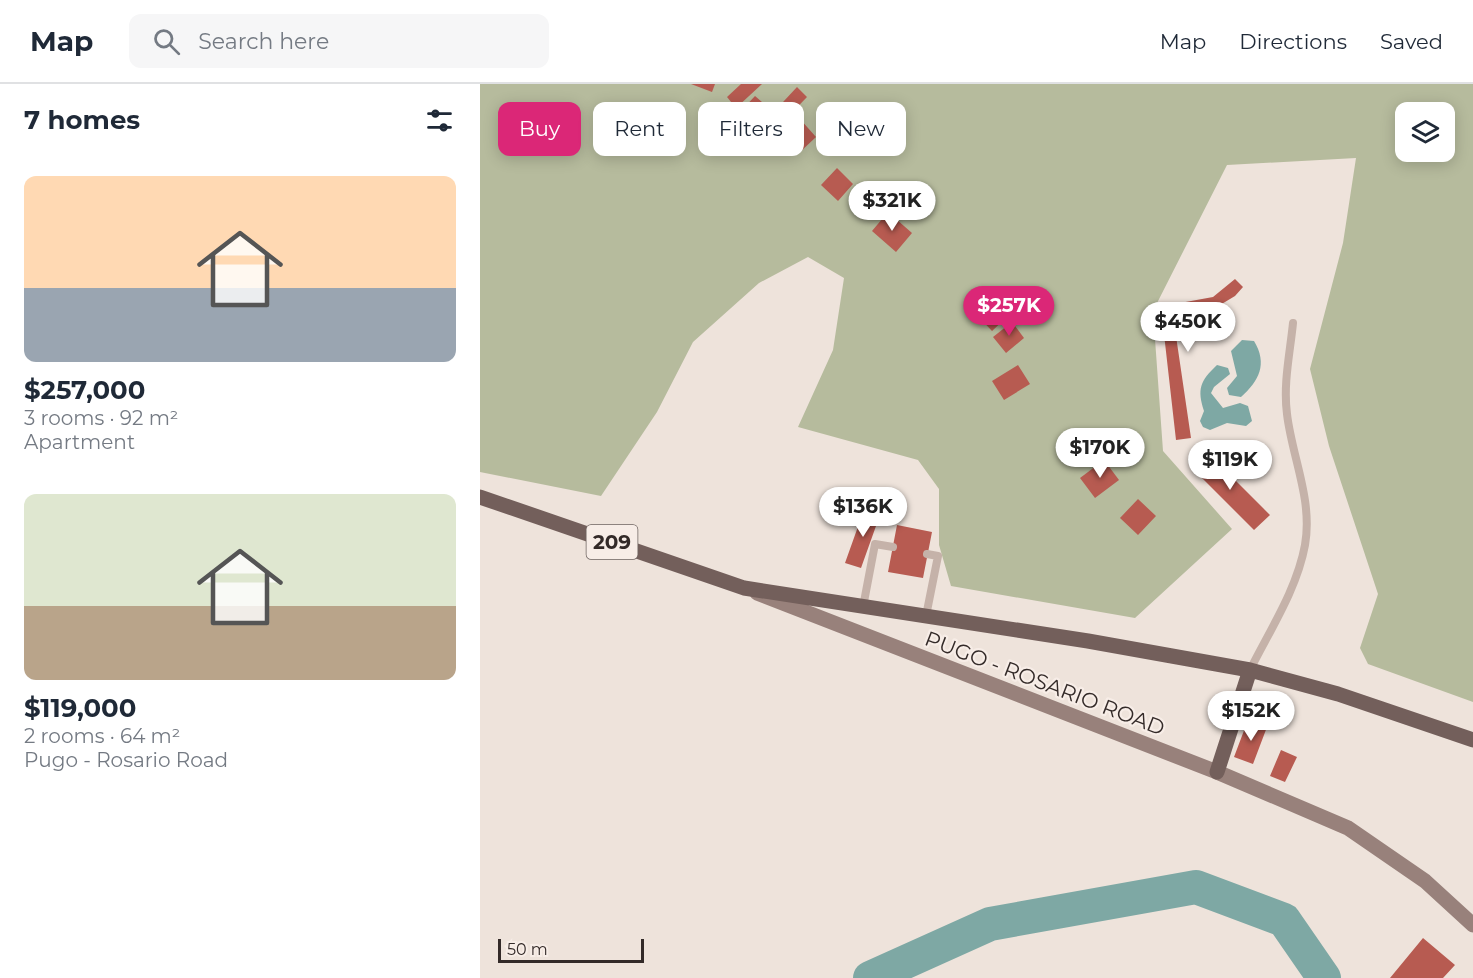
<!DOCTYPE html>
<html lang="en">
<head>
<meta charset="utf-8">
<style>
  body { margin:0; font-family:Montserrat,sans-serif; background:#f6f6f7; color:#1f2937; height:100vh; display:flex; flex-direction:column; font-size:22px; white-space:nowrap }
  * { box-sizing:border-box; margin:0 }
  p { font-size:20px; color:#747a83 }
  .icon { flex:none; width:33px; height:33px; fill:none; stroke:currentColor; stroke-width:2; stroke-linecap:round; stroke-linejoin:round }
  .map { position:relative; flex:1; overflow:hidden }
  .panel { display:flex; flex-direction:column; background:#fff; width:480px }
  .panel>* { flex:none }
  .guide { position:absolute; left:18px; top:18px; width:570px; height:54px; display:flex; gap:12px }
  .fabs { position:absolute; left:915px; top:18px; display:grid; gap:12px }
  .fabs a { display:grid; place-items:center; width:60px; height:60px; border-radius:12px; background:#fff; box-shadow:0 3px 15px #0003; font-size:30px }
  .scale { position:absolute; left:18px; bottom:15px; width:146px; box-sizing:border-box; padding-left:6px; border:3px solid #332a28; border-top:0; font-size:16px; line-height:21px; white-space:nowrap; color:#332a28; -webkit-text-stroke:4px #f7ede7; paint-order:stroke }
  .price { position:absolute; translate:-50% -51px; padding:0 14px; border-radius:21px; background:#fff; color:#222; font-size:20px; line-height:39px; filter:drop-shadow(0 2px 3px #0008) }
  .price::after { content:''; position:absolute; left:50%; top:36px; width:18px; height:14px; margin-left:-9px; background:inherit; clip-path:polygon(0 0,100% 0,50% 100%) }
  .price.current { background:#db2777; color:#fff }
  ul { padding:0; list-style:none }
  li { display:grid; align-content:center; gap:12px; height:318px; padding:0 24px }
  li span { display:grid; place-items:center; height:186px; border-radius:12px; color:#555 }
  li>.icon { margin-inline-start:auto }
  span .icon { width:108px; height:108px; fill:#fffc; stroke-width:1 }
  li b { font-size:26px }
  h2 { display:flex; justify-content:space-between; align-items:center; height:72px; padding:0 24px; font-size:26px }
  .tag { padding:0 21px; border-radius:12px; background:#fff; box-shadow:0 3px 15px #0003; font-size:21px; line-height:54px }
  .tag.current { background:#db2777; color:#fff }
  header { display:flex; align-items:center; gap:36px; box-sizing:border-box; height:84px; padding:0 30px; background:#fff; border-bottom:2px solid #e0e1e3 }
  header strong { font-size:28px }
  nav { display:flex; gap:33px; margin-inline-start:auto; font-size:21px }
  .search { width:420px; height:54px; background:#f6f6f7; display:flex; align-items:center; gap:15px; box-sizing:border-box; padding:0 21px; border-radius:12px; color:#747a83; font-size:22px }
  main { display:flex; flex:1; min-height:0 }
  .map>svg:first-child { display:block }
  .green { fill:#b6bb9d; fill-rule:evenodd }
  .water { fill:#7ea8a4 }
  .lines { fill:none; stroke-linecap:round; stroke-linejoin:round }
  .river { stroke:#7ea8a4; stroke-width:34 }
  .building { fill:#b75b51 }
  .lane { stroke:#c5b2a9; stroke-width:8 }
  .secondary { stroke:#98817b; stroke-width:15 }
  .primary { stroke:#735f5b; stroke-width:15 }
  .labels { text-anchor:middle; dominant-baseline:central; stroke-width:4.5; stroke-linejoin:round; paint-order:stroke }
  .shield { fill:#f7ede7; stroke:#6e6461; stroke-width:1.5 }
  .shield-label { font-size:20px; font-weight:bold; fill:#332a28 }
  .street-label { font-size:21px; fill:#332a28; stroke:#f7ede7 }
</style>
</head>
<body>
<header>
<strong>Map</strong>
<div class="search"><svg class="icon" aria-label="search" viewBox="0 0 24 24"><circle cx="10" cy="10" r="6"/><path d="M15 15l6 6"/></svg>Search here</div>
<nav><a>Map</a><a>Directions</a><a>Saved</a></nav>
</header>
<main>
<section class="panel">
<h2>7 homes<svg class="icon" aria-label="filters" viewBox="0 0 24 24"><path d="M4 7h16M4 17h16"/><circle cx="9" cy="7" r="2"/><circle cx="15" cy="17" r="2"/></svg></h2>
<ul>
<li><span style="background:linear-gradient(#ffd9b3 60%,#9aa5b1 0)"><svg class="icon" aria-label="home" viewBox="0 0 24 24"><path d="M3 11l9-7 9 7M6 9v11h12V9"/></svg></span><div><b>$257,000</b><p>3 rooms · 92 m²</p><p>Apartment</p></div></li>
<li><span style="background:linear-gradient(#dfe7d0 60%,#b9a48a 0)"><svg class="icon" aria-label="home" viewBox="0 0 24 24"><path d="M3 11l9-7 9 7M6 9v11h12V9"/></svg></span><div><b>$119,000</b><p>2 rooms · 64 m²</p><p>Pugo - Rosario Road</p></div></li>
</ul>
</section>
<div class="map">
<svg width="993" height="894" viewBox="0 0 993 894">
  <rect width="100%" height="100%" fill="#eee3db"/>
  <path class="green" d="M 0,0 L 993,0 L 993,618 L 888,580 L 880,564 L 898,510 L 849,362 L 830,285 L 863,159 L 876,74 L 747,81 L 673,227 L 683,367 L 752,445 L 655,534 L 471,502 L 459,461 L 459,405 L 438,376 L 318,343 L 353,266 L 364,194 L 328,173 L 279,199 L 213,258 L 177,328 L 121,412 L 0,388 ZM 926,28 L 964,28 L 964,68 L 926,68 Z"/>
  <path class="water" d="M 762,256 L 774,257 C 788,280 779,297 761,313 L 749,311 L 747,304 L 757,292 L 751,267 Z
    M 737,281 L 748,284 L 750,290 L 734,303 L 731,309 L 743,324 L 760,319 L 768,322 L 772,337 L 766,342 L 747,339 L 730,346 L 723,343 L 720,337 L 724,327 C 717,305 720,297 737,281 Z"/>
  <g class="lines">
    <path class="river" d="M 390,894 L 510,840 L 716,803 L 804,836 L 844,894"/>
  </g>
  <path class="building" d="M 211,0 L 235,0 L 232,8 Z
    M 261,0 L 282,0 L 256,24 L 247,13 Z
    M 317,3 L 327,13 L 300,41 L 290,32 Z
    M 275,12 L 290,25 L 275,43 L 259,29 Z
    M 320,35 L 336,53 L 319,69 L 303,51 Z
    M 357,84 L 373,100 L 358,117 L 341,101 Z
    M 408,128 L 432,149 L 416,168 L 392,147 Z
    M 755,195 L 763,203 L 755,212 L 735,224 L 702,235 L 696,252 L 711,354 L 696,356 L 684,250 L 700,219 L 733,213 Z
    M 509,216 L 526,234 L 512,247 L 495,229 Z
    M 532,238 L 544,254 L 526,269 L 513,253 Z
    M 538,281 L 550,300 L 524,316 L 512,297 Z
    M 726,367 L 790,431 L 774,446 L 711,383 Z
    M 624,376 L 639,396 L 615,414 L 600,394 Z
    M 658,415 L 676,432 L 658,451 L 640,434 Z
    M 385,423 L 401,428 L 381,484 L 365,479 Z
    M 417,441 L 452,448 L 443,494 L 408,488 Z
    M 777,615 L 794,621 L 790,634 L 772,628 Z
    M 768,636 L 787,643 L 773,680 L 754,673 Z
    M 801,666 L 817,673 L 805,698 L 790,692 Z
    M 943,854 L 975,881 L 963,894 L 910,894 Z"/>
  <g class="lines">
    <path class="lane" d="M 383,523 L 395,460 L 413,463
      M 446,532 L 458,472 L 447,470
      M 770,586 C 790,546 817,505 825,461 C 833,416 812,373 807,330 C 803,300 810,269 813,239"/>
    <path class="secondary" d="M 277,509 L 737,688 L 868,744 L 945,797 L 993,841"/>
    <path class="primary" d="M 0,413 L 264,504 L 608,557 L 770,586 L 858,610 L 993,656
      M 737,688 L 770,586"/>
  </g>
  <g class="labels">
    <rect class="shield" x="106.5" y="441" width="51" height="34" rx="4.5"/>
    <g class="shield-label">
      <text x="132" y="458">209</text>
    </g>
    <g class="street-label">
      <text transform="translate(565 599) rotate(21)">PUGO - ROSARIO ROAD</text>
    </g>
  </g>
</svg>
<div class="fabs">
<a><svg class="icon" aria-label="layers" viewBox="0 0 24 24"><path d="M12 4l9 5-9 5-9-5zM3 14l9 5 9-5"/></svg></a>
</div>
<div class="scale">50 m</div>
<b class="price" style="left:412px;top:148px">$321K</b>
<b class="price current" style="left:529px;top:253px">$257K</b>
<b class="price" style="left:708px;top:269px">$450K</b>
<b class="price" style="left:620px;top:395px">$170K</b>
<b class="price" style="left:750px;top:407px">$119K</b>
<b class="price" style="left:383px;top:454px">$136K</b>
<b class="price" style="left:771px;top:658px">$152K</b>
<div class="guide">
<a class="tag current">Buy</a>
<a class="tag">Rent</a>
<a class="tag">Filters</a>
<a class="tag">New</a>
</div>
</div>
</main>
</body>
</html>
